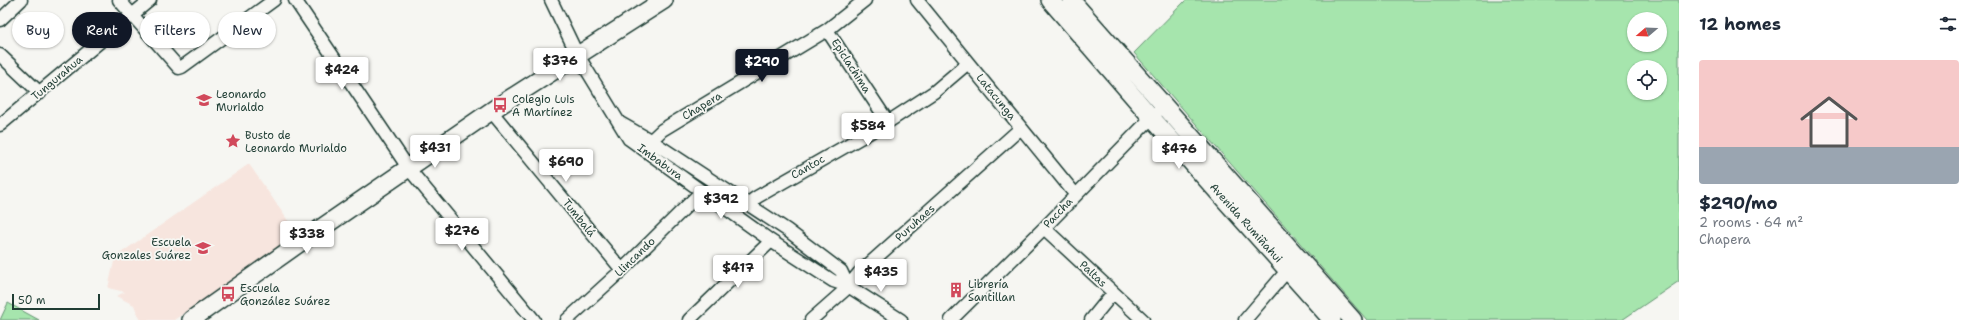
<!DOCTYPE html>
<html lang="en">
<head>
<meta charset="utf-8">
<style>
  body { margin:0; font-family:"Shantell Sans",sans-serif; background:#f2f2f3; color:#1f2937; height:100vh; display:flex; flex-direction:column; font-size:15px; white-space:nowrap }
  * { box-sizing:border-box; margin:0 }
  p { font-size:13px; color:#747a83 }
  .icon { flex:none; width:22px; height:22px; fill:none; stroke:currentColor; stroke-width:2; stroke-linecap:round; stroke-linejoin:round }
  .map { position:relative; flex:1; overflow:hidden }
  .panel { display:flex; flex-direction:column; background:#fff; width:300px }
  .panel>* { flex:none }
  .guide { position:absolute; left:12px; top:12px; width:380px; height:36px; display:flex; gap:8px }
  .needle { width:26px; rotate:251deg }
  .tools { position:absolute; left:1627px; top:12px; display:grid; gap:8px }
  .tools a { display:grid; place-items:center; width:40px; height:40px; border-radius:50%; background:#fff; box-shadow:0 1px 3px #0004; font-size:20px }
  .scale { position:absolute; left:12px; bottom:10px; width:88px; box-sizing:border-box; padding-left:4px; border:2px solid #1f3d34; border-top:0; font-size:11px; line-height:14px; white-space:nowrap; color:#1f3d34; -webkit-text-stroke:3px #f6f6f2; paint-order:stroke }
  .price { position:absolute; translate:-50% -34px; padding:0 9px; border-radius:4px; background:#fff; color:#222; font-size:13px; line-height:26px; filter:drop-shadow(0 1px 2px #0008) }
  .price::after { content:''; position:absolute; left:50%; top:24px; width:12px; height:9px; margin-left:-6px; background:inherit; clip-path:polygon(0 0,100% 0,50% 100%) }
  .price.selected { background:#111827; color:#fff }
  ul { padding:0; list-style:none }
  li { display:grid; align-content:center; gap:8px; height:212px; padding:0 20px }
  li span { display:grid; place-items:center; height:124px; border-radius:4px; color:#555 }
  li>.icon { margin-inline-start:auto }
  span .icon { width:72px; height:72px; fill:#fffc; stroke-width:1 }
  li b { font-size:17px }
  h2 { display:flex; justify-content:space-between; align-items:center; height:48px; padding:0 20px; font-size:17px }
  .pill { padding:0 14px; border-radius:18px; background:#fff; box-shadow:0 1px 3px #0004; font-size:14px; line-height:36px }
  .pill.selected { background:#111827; color:#fff }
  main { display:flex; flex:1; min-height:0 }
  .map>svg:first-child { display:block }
  .built { fill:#f7e5de }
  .green { fill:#a6e5ad; stroke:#629170; fill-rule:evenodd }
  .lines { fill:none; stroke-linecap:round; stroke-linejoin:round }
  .street-casing { stroke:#1f3d34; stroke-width:15 }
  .secondary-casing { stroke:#1f3d34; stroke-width:20 }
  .street { stroke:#f6f6f2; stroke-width:12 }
  .secondary { stroke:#f6f6f2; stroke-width:17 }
  .labels { text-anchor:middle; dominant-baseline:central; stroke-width:3.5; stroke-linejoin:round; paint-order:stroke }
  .street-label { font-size:11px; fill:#1f3d34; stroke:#f6f6f2 }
  .poi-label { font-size:11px; fill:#1f3d34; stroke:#f6f6f2; text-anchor:start }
</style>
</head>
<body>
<main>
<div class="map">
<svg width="1679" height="320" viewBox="0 0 1679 320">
  <rect width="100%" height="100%" fill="#f6f6f2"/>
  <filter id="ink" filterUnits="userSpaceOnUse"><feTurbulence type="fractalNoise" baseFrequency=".025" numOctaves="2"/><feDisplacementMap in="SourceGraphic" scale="8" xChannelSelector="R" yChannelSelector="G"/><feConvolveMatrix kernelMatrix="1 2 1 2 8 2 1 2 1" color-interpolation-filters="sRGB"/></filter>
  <g filter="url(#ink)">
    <path class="built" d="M 249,164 L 291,225 L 287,230 L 292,238 L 174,320 L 141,320 L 137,313 L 134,305 L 116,296 L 125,292 L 108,288 L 115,257 Z"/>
    <path class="green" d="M 1186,0 L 1679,0 L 1679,281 L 1622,320 L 1367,320 L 1134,53 ZM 1634,19 L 1660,19 L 1660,45 L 1634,45 ZM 1634,67 L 1660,67 L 1660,93 L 1634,93 Z
      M 8,303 L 39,320 L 0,320 Z"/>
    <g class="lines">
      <g class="street-casing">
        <path id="street" d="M 119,0 L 179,68 L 182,67 L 274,0
          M 295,0 L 409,169 L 534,320
          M 551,0 L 577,54 L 629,139 L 771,241 L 833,281 L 848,286 L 901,320
          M 917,0 L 1075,194
          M 0,20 L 21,0
          M 827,30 L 888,122
          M 0,55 L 40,93
          M 491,111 L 622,270
          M 620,123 L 650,140 L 787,230 L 841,271 L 848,286
          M 0,125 L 150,0
          M 646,145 L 662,130 L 827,30 L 865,0
          M 747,204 L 757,197 L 888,122 L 934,92 L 968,63
          M 1044,228 L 1143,320
          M 567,320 L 622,270 L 701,192
          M 689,320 L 771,241
          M 811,320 L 845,290 L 859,273 L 1021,128
          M 951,320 L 1044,228 L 1157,112
          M 1091,320 L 1113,293
          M 1245,320 L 1292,265"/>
      </g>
      <g class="secondary-casing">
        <path id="secondary" d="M 1050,0 L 1151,117 L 1332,320
          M 1071,0 L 1353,320
          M 191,320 L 298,244 L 500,105 L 664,0"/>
      </g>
      <use href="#street" class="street"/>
      <use href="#secondary" class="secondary"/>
    </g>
  </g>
  <defs>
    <g id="school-bare" transform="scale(1.2)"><path d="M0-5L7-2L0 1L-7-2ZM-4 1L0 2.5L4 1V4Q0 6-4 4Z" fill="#d1495b" stroke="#f6f6f2" stroke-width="2.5" paint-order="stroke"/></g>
    <g id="bus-bare" transform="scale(1.2)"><path d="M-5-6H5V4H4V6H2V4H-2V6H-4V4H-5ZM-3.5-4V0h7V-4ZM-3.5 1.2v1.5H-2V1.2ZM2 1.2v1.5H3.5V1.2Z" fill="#d1495b" stroke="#f6f6f2" stroke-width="2.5" paint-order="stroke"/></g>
    <g id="sight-bare" transform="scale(1.2)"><path d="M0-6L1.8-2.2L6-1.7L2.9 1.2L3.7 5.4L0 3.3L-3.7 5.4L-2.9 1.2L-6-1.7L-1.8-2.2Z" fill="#d1495b" stroke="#f6f6f2" stroke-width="2.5" paint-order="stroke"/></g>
    <g id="building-bare" transform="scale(1.2)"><path d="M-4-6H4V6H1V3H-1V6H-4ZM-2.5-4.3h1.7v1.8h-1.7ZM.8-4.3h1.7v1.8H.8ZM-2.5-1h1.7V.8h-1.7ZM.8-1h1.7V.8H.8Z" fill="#d1495b" stroke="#f6f6f2" stroke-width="2.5" paint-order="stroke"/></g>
  </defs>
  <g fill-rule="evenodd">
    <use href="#school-bare" x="204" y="100"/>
    <use href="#bus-bare" x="500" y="105"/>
    <use href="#sight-bare" x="233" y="141"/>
    <use href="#school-bare" x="203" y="248"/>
    <use href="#building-bare" x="956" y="290"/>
    <use href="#bus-bare" x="228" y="294"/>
  </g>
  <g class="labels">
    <g class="street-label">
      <text transform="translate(851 66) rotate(57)">Epiclachima</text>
      <text transform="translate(57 78) rotate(-40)">Tungurahua</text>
      <text transform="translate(996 97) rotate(51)">Latacunga</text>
      <text transform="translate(702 106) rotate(-31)">Chapera</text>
      <text transform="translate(660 162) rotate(36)">Imbabura</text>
      <text transform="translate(808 167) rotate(-30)">Cantoc</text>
      <text transform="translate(1058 213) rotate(-47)">Paccha</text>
      <text transform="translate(579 218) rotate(51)">Tumbalá</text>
      <text transform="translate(915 223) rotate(-42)">Puruhaes</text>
      <text transform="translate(1246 223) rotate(48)">Avenida Rumiñahui</text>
      <text transform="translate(635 257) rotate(-44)">Llincando</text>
      <text transform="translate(1093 274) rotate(43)">Paltas</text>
    </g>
    <g class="poi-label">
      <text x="216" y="94">Leonardo<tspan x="216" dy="13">Murialdo</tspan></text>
      <text x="512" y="99">Colegio Luis<tspan x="512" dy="13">A Martínez</tspan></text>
      <text x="245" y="135">Busto de<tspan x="245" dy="13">Leonardo Murialdo</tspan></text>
      <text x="191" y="242" text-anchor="end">Escuela<tspan x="191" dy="13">Gonzales Suárez</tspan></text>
      <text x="968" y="284">Librería<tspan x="968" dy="13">Santillan</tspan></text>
      <text x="240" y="288">Escuela<tspan x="240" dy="13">González Suárez</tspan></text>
    </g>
  </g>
</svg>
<div class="tools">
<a><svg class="needle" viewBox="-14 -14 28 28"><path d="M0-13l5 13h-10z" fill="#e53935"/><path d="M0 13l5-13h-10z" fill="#747a83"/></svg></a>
<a><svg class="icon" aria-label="locate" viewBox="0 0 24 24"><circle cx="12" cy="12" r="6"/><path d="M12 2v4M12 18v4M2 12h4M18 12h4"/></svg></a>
</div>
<div class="scale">50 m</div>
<b class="price" style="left:560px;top:82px">$376</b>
<b class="price selected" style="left:762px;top:83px">$290</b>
<b class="price" style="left:342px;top:91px">$424</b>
<b class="price" style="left:868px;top:147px">$584</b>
<b class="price" style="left:435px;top:169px">$431</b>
<b class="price" style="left:1179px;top:170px">$476</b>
<b class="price" style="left:566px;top:183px">$690</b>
<b class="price" style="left:721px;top:220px">$392</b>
<b class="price" style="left:462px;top:252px">$276</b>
<b class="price" style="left:307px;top:255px">$338</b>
<b class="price" style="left:738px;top:289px">$417</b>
<b class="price" style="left:881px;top:293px">$435</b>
<div class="guide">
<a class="pill">Buy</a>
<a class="pill selected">Rent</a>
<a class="pill">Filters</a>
<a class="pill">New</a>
</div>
</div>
<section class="panel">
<h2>12 homes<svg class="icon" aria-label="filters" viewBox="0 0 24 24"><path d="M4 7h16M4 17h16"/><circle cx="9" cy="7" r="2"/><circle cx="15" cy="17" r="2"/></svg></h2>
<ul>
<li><span style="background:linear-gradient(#f6c9c9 70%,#9aa5b1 0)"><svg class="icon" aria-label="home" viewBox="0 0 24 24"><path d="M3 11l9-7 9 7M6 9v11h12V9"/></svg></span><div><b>$290/mo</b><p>2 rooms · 64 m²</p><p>Chapera</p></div></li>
</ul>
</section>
</main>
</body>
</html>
